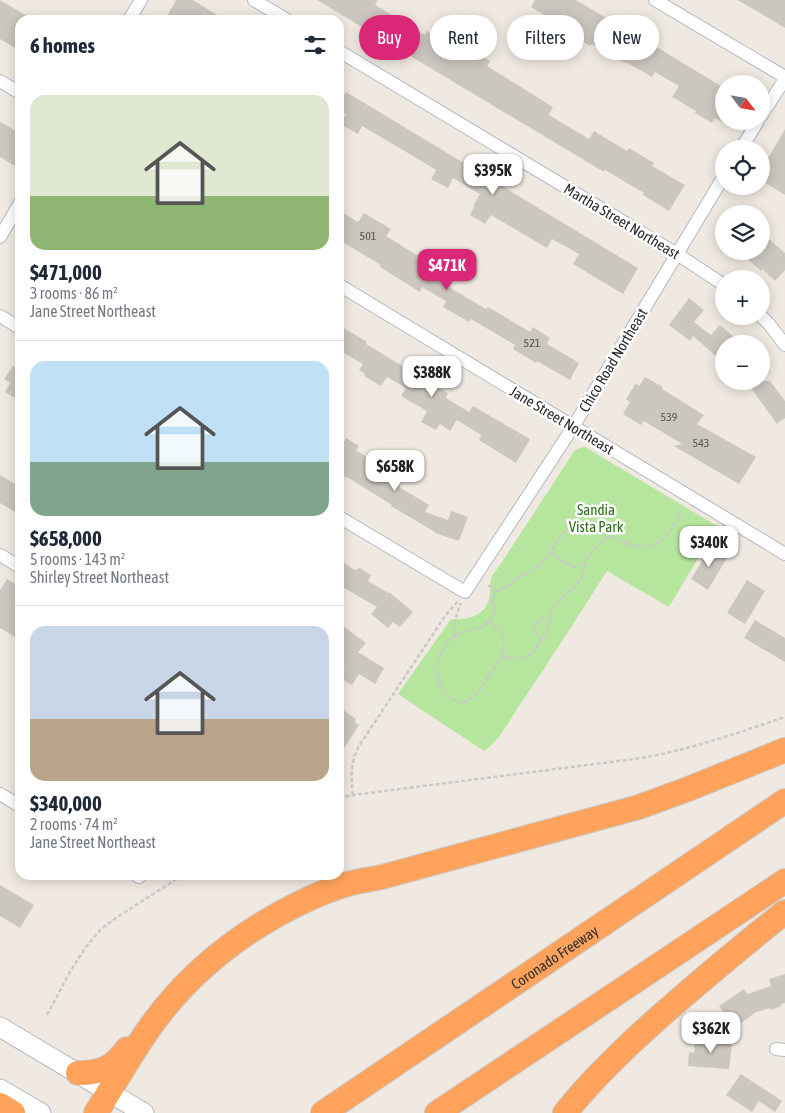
<!DOCTYPE html>
<html lang="en">
<head>
<meta charset="utf-8">
<style>
  body { margin:0; font-family:"Asap Condensed",sans-serif; background:#f6f6f7; color:#1f2937; height:100vh; display:flex; flex-direction:column; font-size:19px; white-space:nowrap }
  * { box-sizing:border-box; margin:0 }
  p { font-size:16px; color:#747a83 }
  .icon { flex:none; width:28px; height:28px; fill:none; stroke:currentColor; stroke-width:2; stroke-linecap:round; stroke-linejoin:round }
  .map { position:relative; flex:1; overflow:hidden }
  .details { position:absolute; left:15px; top:15px; width:329px; height:865px; display:flex; flex-direction:column; background:#fff; border-radius:15px; box-shadow:0 2px 12px #0003 }
  .details>* { flex:none }
  .guide { position:absolute; left:359px; top:15px; width:351px; height:45px; display:flex; gap:10px }
  .needle { width:32px; rotate:121deg }
  .fabs { position:absolute; left:715px; top:75px; display:grid; gap:10px }
  .fabs a { display:grid; place-items:center; width:55px; height:55px; border-radius:50%; background:#fff; box-shadow:0 2px 12px #0003; font-size:25px }
  .price { position:absolute; translate:-50% -42px; padding:0 11px; border-radius:10px; background:#fff; color:#222; font-size:16px; line-height:32px; filter:drop-shadow(0 1px 2px #0008) }
  .price::after { content:''; position:absolute; left:50%; top:30px; width:15px; height:11px; margin-left:-8px; background:inherit; clip-path:polygon(0 0,100% 0,50% 100%) }
  .price.current { background:#db2777; color:#fff }
  ul { padding:0; list-style:none }
  li { display:grid; align-content:center; gap:10px; height:265px; padding:0 15px }
  li+li { border-top:1px solid #e0e1e3 }
  li span { display:grid; place-items:center; height:155px; border-radius:15px; color:#555 }
  li>.icon { margin-inline-start:auto }
  span .icon { width:90px; height:90px; fill:#fffc; stroke-width:1 }
  li b { font-size:21px }
  h2 { display:flex; justify-content:space-between; align-items:center; height:60px; padding:0 15px; font-size:21px }
  .tag { padding:0 18px; border-radius:22px; background:#fff; box-shadow:0 2px 12px #0003; font-size:18px; line-height:45px }
  .tag.current { background:#db2777; color:#fff }
  .map>svg:first-child { display:block }
  .green { fill:#b6e59e }
  .building { fill:#cbc7bf }
  .lines { fill:none; stroke-linecap:round; stroke-linejoin:round }
  .minor-casing { stroke:#b4b7c1; stroke-width:14 }
  .secondary-casing { stroke:#b4b7c1; stroke-width:21 }
  .motorway-casing { stroke:#c9c9c9; stroke-width:26 }
  .path { stroke:#c9c9c9; stroke-width:2.5; stroke-dasharray:4 2.5; stroke-linecap:butt }
  .minor { stroke:#fff; stroke-width:12 }
  .secondary { stroke:#fff; stroke-width:19 }
  .motorway { stroke:#ffa35c; stroke-width:24 }
  .labels { text-anchor:middle; dominant-baseline:central; stroke-width:5; stroke-linejoin:round; paint-order:stroke }
  .number-label { font-size:12px; fill:#555452 }
  .street-label { font-size:15px; fill:#2e2e2e; stroke:#fff }
  .park-label { font-size:15px; fill:#2c6e1b; stroke:#fff }
</style>
</head>
<body>
<div class="map">
<svg width="785" height="1113" viewBox="0 0 785 1113">
  <rect width="100%" height="100%" fill="#efe9e1"/>
  <path class="green" d="M 585,447 L 717,526 L 669,607 L 607,571 C 578,616 549,662 519,706 C 509,721 499,741 484,751 L 398,694 L 451,619 C 467,620 484,617 489,599 C 491,592 490,585 491,579 C 493,573 499,567 502,562 L 575,450 L 580,448 Z"/>
  <path class="building" d="M 0,0 L 34,20 L 20,20 L 20,51 L 0,39 Z
    M 176,0 L 193,0 L 225,20 L 165,20 Z
    M 317,0 L 378,0 L 375,5 L 425,35 L 427,31 L 461,51 L 464,46 L 490,61 L 487,66 L 553,107 L 549,115 L 589,139 L 594,131 L 627,151 L 629,148 L 654,163 L 652,166 L 685,185 L 669,211 L 643,195 L 644,193 L 605,170 L 604,172 Z
    M 535,0 L 576,0 L 613,22 L 614,21 L 724,88 L 724,123 L 715,118 L 712,123 L 695,113 L 696,111 L 672,97 L 679,86 L 655,72 L 652,77 L 626,62 L 625,63 L 591,44 L 590,46 L 563,30 L 565,28 L 531,7 Z
    M 737,0 L 785,0 L 785,28 L 760,13 Z
    M 346,92 L 638,268 L 623,294 L 573,264 L 579,254 L 552,239 L 547,248 L 491,215 L 485,224 L 470,215 L 474,207 L 473,206 L 480,194 L 453,178 L 448,188 L 431,179 L 436,170 L 403,150 L 362,126 L 358,134 L 340,124 L 346,114 L 339,110 L 339,105 Z
    M 0,122 L 20,133 L 20,158 L 15,166 L 0,157 Z
    M 785,129 L 785,195 L 761,180 L 761,170 Z
    M 339,210 L 358,222 L 364,213 L 391,229 L 386,236 L 418,256 L 416,259 L 451,280 L 447,286 L 486,309 L 488,307 L 530,332 L 533,327 L 550,338 L 547,344 L 579,363 L 570,380 L 537,361 L 536,363 L 513,349 L 515,345 L 471,319 L 469,322 L 443,307 L 446,301 L 422,287 L 420,292 L 380,267 L 381,265 L 339,240 Z
    M 761,232 L 785,253 L 785,270 L 775,281 L 762,269 L 761,271 L 738,251 L 761,251 Z
    M 689,298 L 704,310 L 694,322 L 711,335 L 720,325 L 742,344 L 724,344 L 724,346 L 716,356 L 693,336 L 690,341 L 669,325 Z
    M 339,325 L 367,342 L 366,344 L 409,370 L 410,368 L 433,382 L 432,384 L 448,393 L 446,398 L 469,412 L 473,406 L 530,439 L 516,463 L 479,440 L 481,435 L 457,420 L 450,431 L 440,424 L 436,430 L 421,422 L 427,411 L 401,396 L 406,388 L 387,377 L 381,386 L 364,376 L 365,374 L 359,370 L 363,364 L 339,350 Z
    M 13,366 L 19,369 L 20,367 L 20,401 L 5,392 L 10,383 L 4,379 Z
    M 645,377 L 663,387 L 662,389 L 704,415 L 697,424 L 756,457 L 739,484 L 674,446 L 682,444 L 644,421 L 641,425 L 623,414 L 630,402 L 626,399 L 636,383 L 639,386 Z
    M 746,381 L 770,381 L 785,401 L 785,418 L 777,424 Z
    M 346,438 L 359,446 L 356,450 L 393,474 L 389,481 L 429,505 L 425,512 L 448,520 L 451,511 L 468,517 L 459,541 L 435,533 L 435,532 L 391,506 L 392,505 L 347,477 L 347,478 L 339,474 L 339,450 Z
    M 0,475 L 20,487 L 20,515 L 0,503 Z
    M 711,546 L 728,556 L 708,590 L 691,579 Z
    M 339,560 L 355,570 L 360,568 L 371,575 L 368,581 L 388,593 L 389,592 L 413,612 L 400,627 L 393,622 L 388,628 L 371,614 L 377,607 L 339,585 Z
    M 7,579 L 20,587 L 20,640 L 0,628 L 0,590 Z
    M 747,580 L 765,591 L 745,624 L 727,613 Z
    M 755,620 L 785,638 L 785,662 L 744,638 Z
    M 339,623 L 366,643 L 358,652 L 384,668 L 375,684 L 359,674 L 352,685 L 339,677 L 345,666 L 339,662 Z
    M 339,707 L 356,719 L 355,722 L 359,725 L 339,756 Z
    M 0,885 L 34,905 L 20,928 L 0,916 Z
    M 785,974 L 785,1003 L 781,1004 L 781,1006 L 771,1010 L 770,1008 L 756,1012 L 734,1028 L 719,1006 L 744,989 L 747,994 L 771,986 L 769,979 Z
    M 696,1036 L 719,1038 L 716,1040 L 732,1044 L 729,1069 L 688,1066 L 689,1052 L 694,1053 Z
    M 741,1074 L 782,1101 L 775,1112 L 759,1101 L 752,1112 L 726,1095 Z"/>
  <g class="lines">
    <g class="minor-casing">
      <path id="minor" d="M 254,0 L 287,20
        M 655,0 L 785,77
        M 129,20 L 141,0
        M 339,51 L 677,254 L 724,285
        M 0,81 L 20,93
        M 761,116 L 785,79
        M 741,149 L 758,121
        M 0,237 L 20,203
        M 339,285 L 785,554
        M 0,316 L 20,328
        M 761,316 L 769,324 L 785,345
        M 339,517 L 465,592 L 573,427 L 724,176
        M 0,555 L 20,567
        M 0,794 L 20,806
        M 136,875 L 139,877
        M 776,1049 L 785,1050"/>
    </g>
    <g class="secondary-casing">
      <path id="secondary" d="M 0,1027 L 144,1113
        M 0,1089 L 41,1113"/>
    </g>
    <g class="motorway-casing">
      <g id="motorway">
        <path d="M 78,1073 C 101,1073 113,1068 127,1049"/>
        <path d="M 0,1105 L 13,1113"/>
        <path d="M 96,1113 C 115,1083 132,1052 153,1023 C 192,970 244,930 302,902 C 319,894 337,886 356,882 C 364,880 373,879 382,877 L 639,807 L 688,789 L 785,750"/>
        <path id="s1" d="M 323,1113 L 785,801"/>
        <path d="M 437,1113 L 785,881"/>
        <path d="M 565,1113 C 597,1073 635,1038 673,1005 C 710,973 747,942 785,912"/>
      </g>
    </g>
    <path class="path" d="M 550,553 L 572,566 L 574,567 L 584,564
      M 488,585 L 497,591
      M 489,621 C 505,633 509,646 498,663 C 495,669 490,673 487,679 C 478,693 468,710 449,698 C 445,695 442,692 440,687 C 431,665 442,639 465,631 C 471,629 478,629 483,626 C 492,620 500,610 491,602 L 497,591 C 504,590 508,585 514,581 C 523,575 533,572 540,565 C 550,555 556,539 567,530 C 580,519 597,520 609,531 L 609,536 C 629,546 651,555 668,534 C 674,527 678,518 682,510
      M 454,637 C 452,626 457,613 461,603
      M 541,639 L 533,629 C 538,620 539,619 550,618
      M 501,657 C 523,660 528,661 540,642 C 543,636 548,631 549,625 C 551,617 549,614 554,607 C 561,597 572,592 579,582 C 584,574 583,565 588,557 C 593,549 602,542 609,536
      M 439,685 L 444,683
      M 353,795 C 351,776 350,763 359,746 L 445,616 L 458,601
      M 339,798 L 353,795 L 642,758 C 691,749 738,733 785,717
      M 47,1015 L 71,970 L 86,947 L 101,929 L 119,916 L 183,875"/>
    <use href="#minor" class="minor"/>
    <use href="#secondary" class="secondary"/>
    <use href="#motorway" class="motorway"/>
  </g>
  <g class="labels">
    <g class="number-label">
      <text x="368" y="236">501</text>
      <text x="532" y="343">521</text>
      <text x="669" y="417">539</text>
      <text x="701" y="443">543</text>
    </g>
    <g class="street-label">
      <text transform="translate(622 221) rotate(31)">Martha Street Northeast</text>
      <text transform="translate(613 360) rotate(-59)">Chico Road Northeast</text>
      <text transform="translate(562 420) rotate(31)">Jane Street Northeast</text>
      <text stroke="none"><textPath href="#s1" startOffset="279">Coronado Freeway</textPath></text>
    </g>
    <g class="park-label">
      <text x="596" y="509">Sandia<tspan x="596" dy="17">Vista Park</tspan></text>
    </g>
  </g>
</svg>
<div class="fabs">
<a><svg class="needle" viewBox="-14 -14 28 28"><path d="M0-13l5 13h-10z" fill="#e53935"/><path d="M0 13l5-13h-10z" fill="#747a83"/></svg></a>
<a><svg class="icon" aria-label="locate" viewBox="0 0 24 24"><circle cx="12" cy="12" r="6"/><path d="M12 2v4M12 18v4M2 12h4M18 12h4"/></svg></a>
<a><svg class="icon" aria-label="layers" viewBox="0 0 24 24"><path d="M12 4l9 5-9 5-9-5zM3 14l9 5 9-5"/></svg></a>
<a>+</a>
<a>−</a>
</div>
<b class="price" style="left:493px;top:196px">$395K</b>
<b class="price current" style="left:447px;top:291px">$471K</b>
<b class="price" style="left:432px;top:398px">$388K</b>
<b class="price" style="left:395px;top:492px">$658K</b>
<b class="price" style="left:709px;top:568px">$340K</b>
<b class="price" style="left:711px;top:1054px">$362K</b>
<div class="guide">
<a class="tag current">Buy</a>
<a class="tag">Rent</a>
<a class="tag">Filters</a>
<a class="tag">New</a>
</div>
<section class="details">
<h2>6 homes<svg class="icon" aria-label="filters" viewBox="0 0 24 24"><path d="M4 7h16M4 17h16"/><circle cx="9" cy="7" r="2"/><circle cx="15" cy="17" r="2"/></svg></h2>
<ul>
<li><span style="background:linear-gradient(#dfe7d0 65%,#8fb573 0)"><svg class="icon" aria-label="home" viewBox="0 0 24 24"><path d="M3 11l9-7 9 7M6 9v11h12V9"/></svg></span><div><b>$471,000</b><p>3 rooms · 86 m²</p><p>Jane Street Northeast</p></div></li>
<li><span style="background:linear-gradient(#bfe0f5 65%,#7fa58c 0)"><svg class="icon" aria-label="home" viewBox="0 0 24 24"><path d="M3 11l9-7 9 7M6 9v11h12V9"/></svg></span><div><b>$658,000</b><p>5 rooms · 143 m²</p><p>Shirley Street Northeast</p></div></li>
<li><span style="background:linear-gradient(#c9d6e8 60%,#b9a48a 0)"><svg class="icon" aria-label="home" viewBox="0 0 24 24"><path d="M3 11l9-7 9 7M6 9v11h12V9"/></svg></span><div><b>$340,000</b><p>2 rooms · 74 m²</p><p>Jane Street Northeast</p></div></li>
</ul>
</section>
</div>
</body>
</html>
